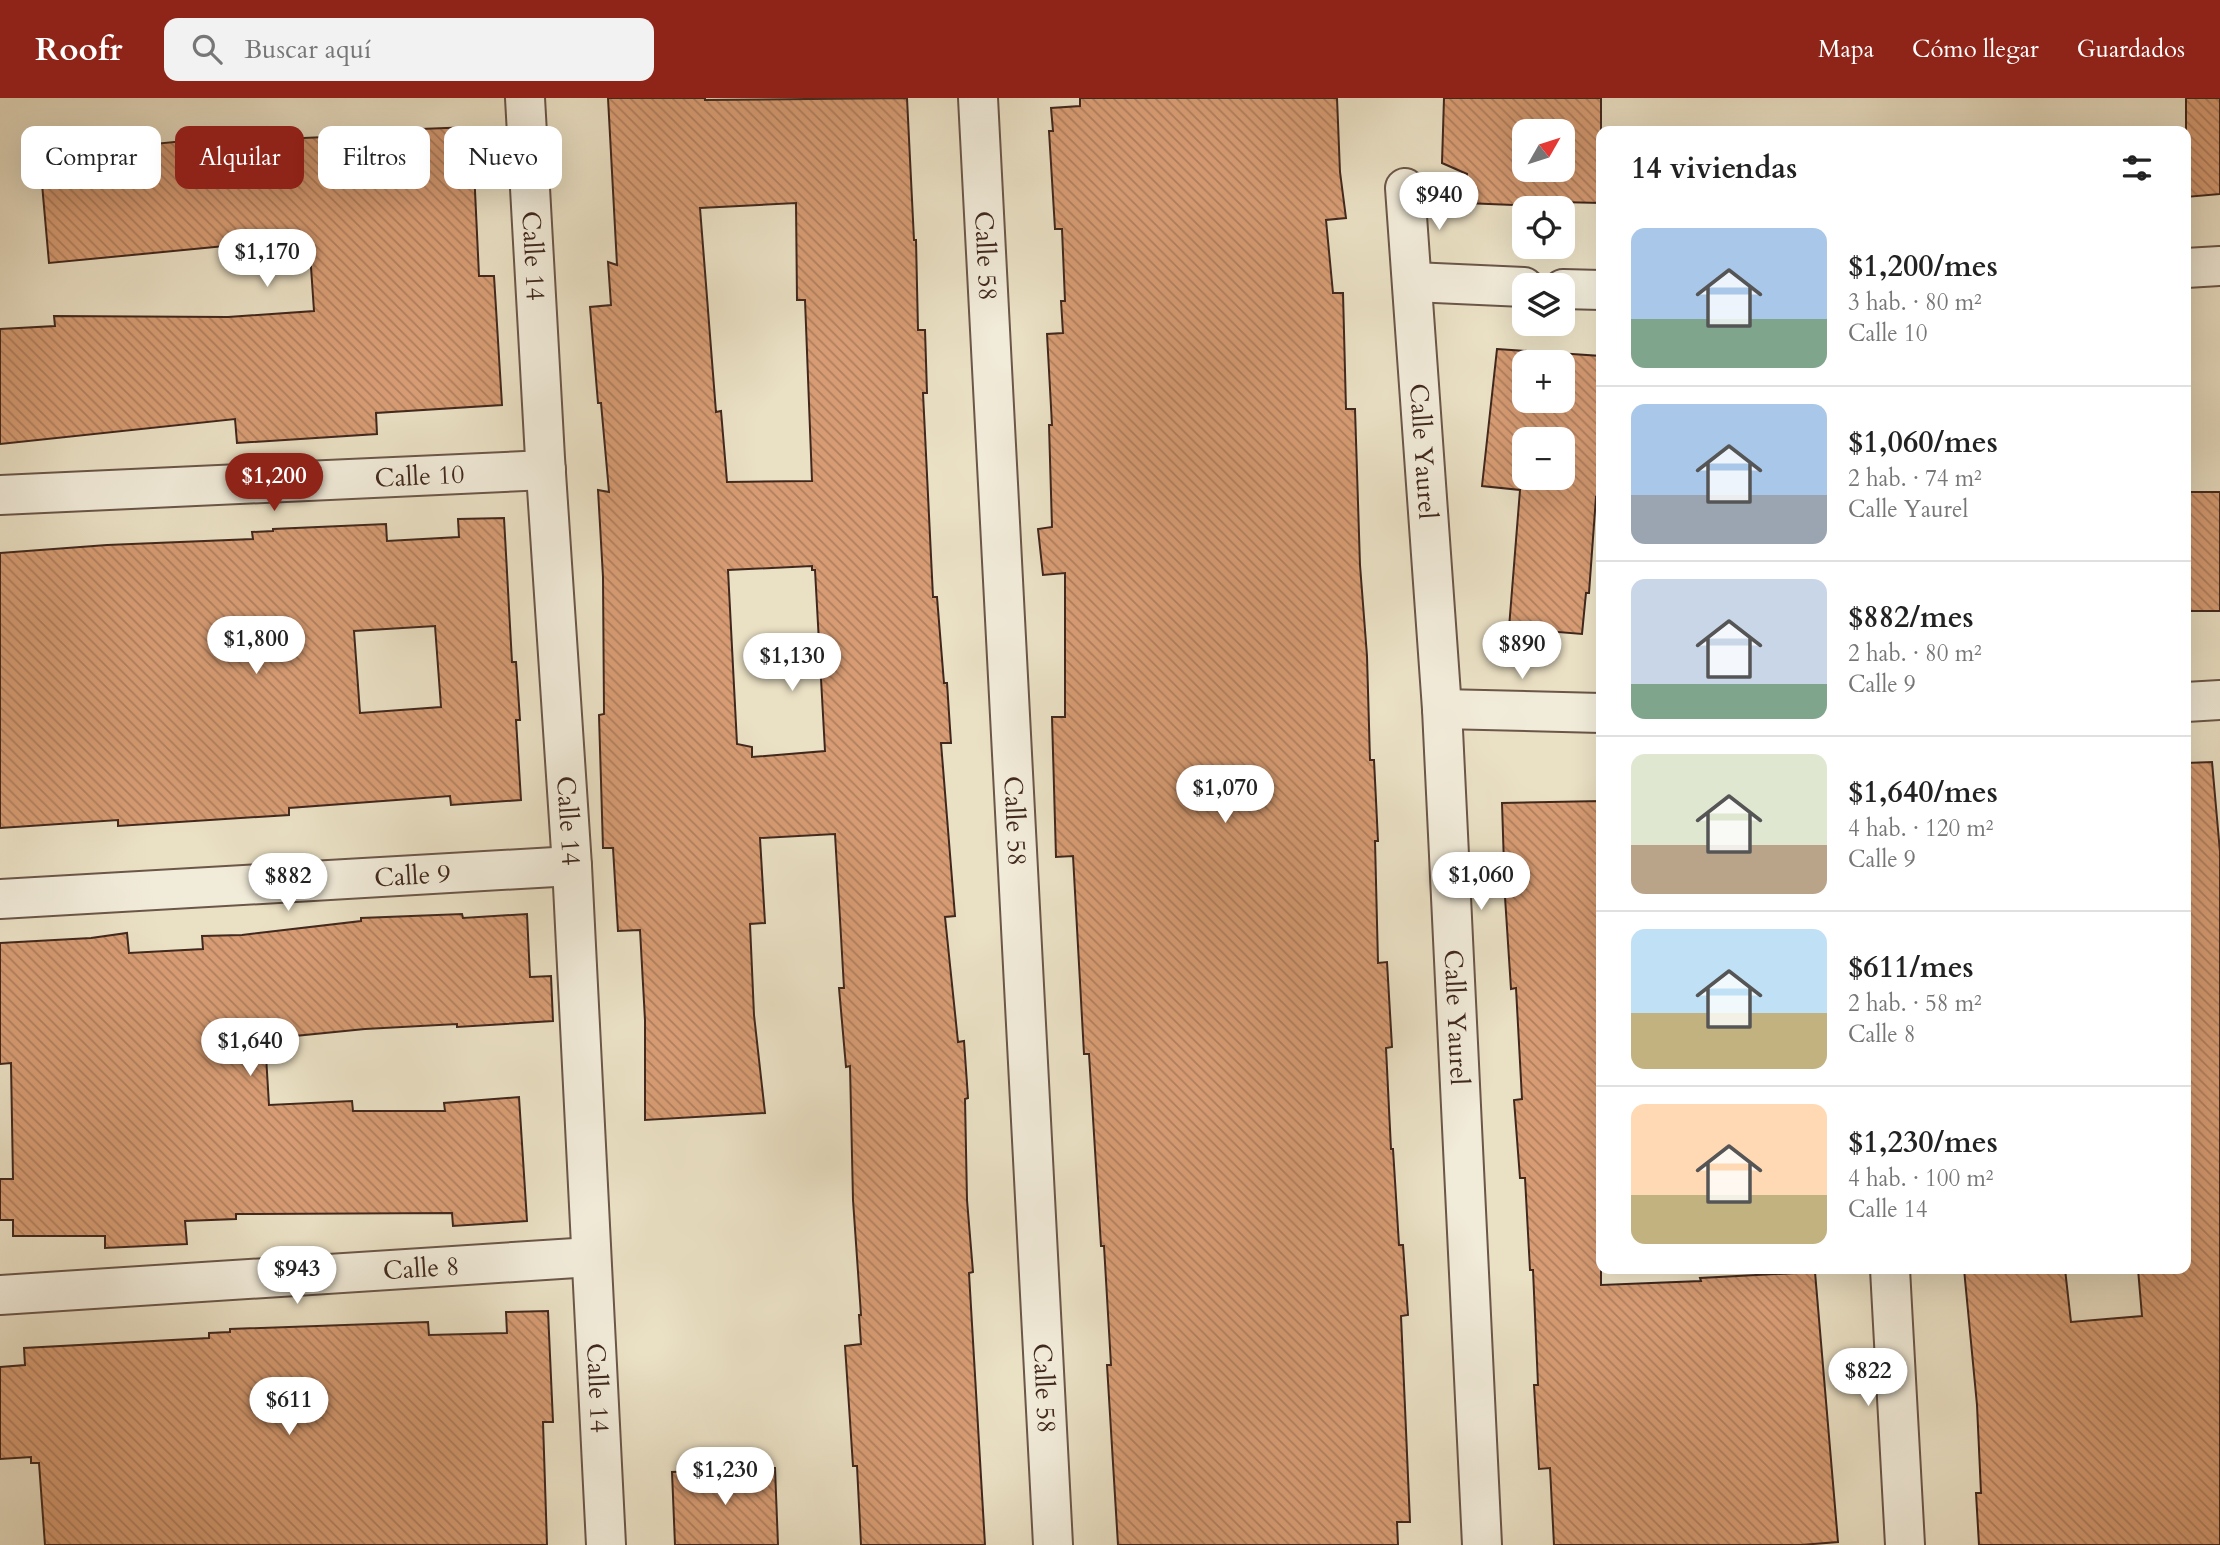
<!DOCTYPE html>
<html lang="es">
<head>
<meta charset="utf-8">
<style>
  body { margin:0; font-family:Cardo,serif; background:#f2f2f2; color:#222; height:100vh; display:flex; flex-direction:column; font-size:26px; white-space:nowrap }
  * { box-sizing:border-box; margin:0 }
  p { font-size:23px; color:#767676 }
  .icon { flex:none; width:38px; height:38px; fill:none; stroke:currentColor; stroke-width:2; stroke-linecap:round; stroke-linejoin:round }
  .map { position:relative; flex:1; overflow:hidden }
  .side { position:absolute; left:1596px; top:28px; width:595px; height:1148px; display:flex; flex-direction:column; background:#fff; border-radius:14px; box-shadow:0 7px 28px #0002 }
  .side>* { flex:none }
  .banner { position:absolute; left:21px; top:28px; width:665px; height:63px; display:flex; gap:14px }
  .needle { width:46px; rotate:51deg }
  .buttons { position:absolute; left:1512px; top:21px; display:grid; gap:14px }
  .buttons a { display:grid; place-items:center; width:63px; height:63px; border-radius:14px; background:#fff; box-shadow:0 7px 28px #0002; font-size:35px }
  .price { position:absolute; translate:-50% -60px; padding:0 16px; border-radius:24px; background:#fff; color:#222; font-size:23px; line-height:46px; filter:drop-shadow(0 2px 4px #0008) }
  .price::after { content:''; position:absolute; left:50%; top:42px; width:21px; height:16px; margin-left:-10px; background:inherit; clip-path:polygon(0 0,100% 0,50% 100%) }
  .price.selected { background:#8f2418; color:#fff }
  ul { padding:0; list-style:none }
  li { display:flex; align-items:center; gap:21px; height:175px; padding:0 35px }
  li+li { border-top:2px solid #e0e0e0 }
  li span { display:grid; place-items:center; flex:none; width:196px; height:140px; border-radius:14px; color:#555 }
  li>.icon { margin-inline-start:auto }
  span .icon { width:84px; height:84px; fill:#fffc; stroke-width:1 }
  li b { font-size:30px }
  h2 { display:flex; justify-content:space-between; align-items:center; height:84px; padding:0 35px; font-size:30px }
  .tag { padding:0 24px; border-radius:14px; background:#fff; box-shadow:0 7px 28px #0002; font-size:24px; line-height:63px }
  .tag.selected { background:#8f2418; color:#fff }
  header { display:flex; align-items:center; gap:42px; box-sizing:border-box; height:98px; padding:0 35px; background:#8f2418; color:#fff }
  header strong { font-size:33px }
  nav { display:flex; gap:38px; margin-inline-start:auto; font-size:24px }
  .search { width:490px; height:63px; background:#f2f2f2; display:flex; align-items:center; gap:18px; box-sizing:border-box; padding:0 24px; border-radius:14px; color:#767676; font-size:26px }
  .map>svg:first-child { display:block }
  .building { fill:url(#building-back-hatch); stroke:#41281e; stroke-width:2; fill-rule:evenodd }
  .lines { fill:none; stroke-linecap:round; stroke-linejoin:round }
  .minor-casing { stroke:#6b5648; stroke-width:42 }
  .minor { stroke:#f1ebd9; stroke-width:38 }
  .labels { text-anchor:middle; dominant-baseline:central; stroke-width:5; stroke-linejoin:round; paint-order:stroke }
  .street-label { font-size:26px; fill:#41281e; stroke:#f1ebd9 }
</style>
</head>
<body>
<header>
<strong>Roofr</strong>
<div class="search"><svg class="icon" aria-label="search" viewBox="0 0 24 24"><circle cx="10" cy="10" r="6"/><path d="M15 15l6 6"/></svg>Buscar aquí</div>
<nav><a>Mapa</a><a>Cómo llegar</a><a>Guardados</a></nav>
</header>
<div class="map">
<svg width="2220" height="1447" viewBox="0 0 2220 1447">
  <defs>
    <pattern id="building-back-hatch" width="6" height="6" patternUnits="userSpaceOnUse" patternTransform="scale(1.75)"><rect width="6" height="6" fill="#d79c73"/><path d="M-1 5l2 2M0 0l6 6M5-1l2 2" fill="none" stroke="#b07f5e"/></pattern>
  </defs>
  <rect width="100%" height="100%" fill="#eae0c4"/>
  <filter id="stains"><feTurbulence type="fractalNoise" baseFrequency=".00286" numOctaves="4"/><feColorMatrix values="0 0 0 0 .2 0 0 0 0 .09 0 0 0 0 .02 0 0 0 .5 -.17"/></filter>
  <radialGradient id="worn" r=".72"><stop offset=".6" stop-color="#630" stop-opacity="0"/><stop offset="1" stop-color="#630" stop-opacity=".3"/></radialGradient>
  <path class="building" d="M 608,0 L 705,0 L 705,2 L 907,0 L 914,142 L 916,142 L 918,232 L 925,232 L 927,295 L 923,295 L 933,499 L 937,499 L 944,585 L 947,585 L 951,645 L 941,645 L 955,818 L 945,819 L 958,944 L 964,943 L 968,1000 L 965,1001 L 967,1102 L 973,1174 L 969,1175 L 985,1447 L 861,1447 L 857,1368 L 853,1368 L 845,1248 L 861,1246 L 859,1217 L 861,1217 L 853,1102 L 850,968 L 846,969 L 839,890 L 844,890 L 835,736 L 760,740 L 765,825 L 750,826 L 754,917 L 765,1015 L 645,1022 L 645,922 L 640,832 L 618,833 L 613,750 L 603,750 L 599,617 L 604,616 L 603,479 L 598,392 L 609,394 L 601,305 L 598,305 L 590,209 L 611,207 L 608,164 L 617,167 ZM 796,105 L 797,202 L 805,202 L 812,383 L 727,384 L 721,313 L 716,314 L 700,110 ZM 812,468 L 812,472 L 815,472 L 825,653 L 752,659 L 752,649 L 737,646 L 728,472 Z
    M 1080,0 L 1337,0 L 1340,74 L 1346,120 L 1326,122 L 1333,195 L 1343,195 L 1346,311 L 1355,311 L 1360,467 L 1367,558 L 1370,662 L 1374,662 L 1378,743 L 1375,743 L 1378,865 L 1387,864 L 1392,949 L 1386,950 L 1391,1051 L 1393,1051 L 1399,1147 L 1403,1147 L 1408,1217 L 1401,1218 L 1410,1424 L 1397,1424 L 1398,1447 L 1118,1447 L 1107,1267 L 1111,1267 L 1104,1148 L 1101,1148 L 1089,956 L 1084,956 L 1073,758 L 1056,759 L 1052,619 L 1065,619 L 1065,475 L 1043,477 L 1038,431 L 1052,429 L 1049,327 L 1052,327 L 1047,236 L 1063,235 L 1061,203 L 1065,203 L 1062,131 L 1055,131 L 1049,33 L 1053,33 L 1051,10 L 1080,8 Z
    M 1444,0 L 1601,0 L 1601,105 L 1559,104 L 1559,109 L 1465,105 L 1467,76 L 1442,65 ZM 1524,33 L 1563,33 L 1563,72 L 1524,72 Z
    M 2186,0 L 2220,0 L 2220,96 L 2186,99 Z
    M 472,29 L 479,178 L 494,178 L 502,307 L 376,315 L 377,336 L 237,345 L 235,321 L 0,346 L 0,231 L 55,228 L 54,218 L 228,219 L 314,213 L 309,140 L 49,165 L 39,52 L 83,49 L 83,53 L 257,36 L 258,42 L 394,36 L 394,32 Z
    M 1497,251 L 1601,258 L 1601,400 L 1596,399 L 1589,495 L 1586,495 L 1582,536 L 1509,530 L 1520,392 L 1482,388 ZM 1524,264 L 1563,264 L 1563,303 L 1524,303 ZM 1524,341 L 1563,341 L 1563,380 L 1524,380 Z
    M 2186,394 L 2220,394 L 2220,513 L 2186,513 Z
    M 504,420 L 512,564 L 516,564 L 520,622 L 516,622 L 521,702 L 451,707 L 450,698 L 289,710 L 289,717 L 118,728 L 118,722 L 0,730 L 0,455 L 107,447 L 253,441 L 252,434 L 273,433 L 273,431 L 386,426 L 387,443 L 459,439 L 458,421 ZM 435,528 L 441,609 L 360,615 L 354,533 Z
    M 2212,664 L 2220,754 L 2220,1447 L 1979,1447 L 1976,1395 L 1981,1395 L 1977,1307 L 1964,1171 L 2065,1171 L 2071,1224 L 2142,1218 L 2138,1171 L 2186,1171 L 2186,665 Z
    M 1601,703 L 1601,1187 L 1701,1183 L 1700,1180 L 1815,1174 L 1838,1444 L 1801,1447 L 1554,1447 L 1550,1370 L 1539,1371 L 1534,1287 L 1538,1287 L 1533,1172 L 1530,1172 L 1525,1080 L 1520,1080 L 1514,1002 L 1522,1001 L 1516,890 L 1511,891 L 1505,799 L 1502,705 Z
    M 462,816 L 463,820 L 527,816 L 530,879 L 551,878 L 553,923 L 457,929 L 457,926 L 365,931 L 265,941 L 269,1007 L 352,1003 L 353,1013 L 445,1013 L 444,1005 L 519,999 L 527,1123 L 453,1128 L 452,1115 L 236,1116 L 236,1121 L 185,1123 L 187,1146 L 105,1150 L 105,1138 L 13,1138 L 13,1122 L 0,1122 L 0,1081 L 13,1081 L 11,965 L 0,966 L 0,845 L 91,840 L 127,835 L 129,855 L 203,851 L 202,838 L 242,837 L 361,823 L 361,820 Z
    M 548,1213 L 553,1324 L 543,1324 L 547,1447 L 45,1447 L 39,1365 L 31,1365 L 31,1359 L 0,1361 L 0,1269 L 25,1267 L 24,1250 L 209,1240 L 209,1235 L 230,1234 L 230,1231 L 428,1224 L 429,1237 L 507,1235 L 506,1214 Z
    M 775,1370 L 778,1447 L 675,1447 L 672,1374 Z"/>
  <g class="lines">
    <g class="minor-casing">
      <g id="minor">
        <path id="s1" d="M 525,0 L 545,360 L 572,768 L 606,1447"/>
        <path id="s2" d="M 978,0 L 1053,1447"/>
        <path id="s3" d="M 1405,90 L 1442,611 L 1482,1447"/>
        <path d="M 2186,170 L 2220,168"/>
        <path d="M 1413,184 L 1524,189"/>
        <path d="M 1563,191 L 1601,192"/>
        <path id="s4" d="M 0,397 L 546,372"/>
        <path d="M 2186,604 L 2220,602"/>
        <path d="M 1442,611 L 1601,615"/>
        <path id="s5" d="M 0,801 L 572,768"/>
        <path d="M 1890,1171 L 1905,1447"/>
        <path id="s6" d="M 0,1197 L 591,1159"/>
      </g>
    </g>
    <use href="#minor" class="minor"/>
  </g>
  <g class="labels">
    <g class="street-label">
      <text stroke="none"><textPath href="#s1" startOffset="158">Calle 14</textPath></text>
      <text stroke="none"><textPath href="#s2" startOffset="158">Calle 58</textPath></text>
      <text stroke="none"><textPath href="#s3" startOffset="264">Calle Yaurel</textPath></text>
      <text stroke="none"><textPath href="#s4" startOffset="420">Calle 10</textPath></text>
      <text stroke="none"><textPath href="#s1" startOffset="724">Calle 14</textPath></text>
      <text stroke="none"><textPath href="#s2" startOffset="724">Calle 58</textPath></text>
      <text stroke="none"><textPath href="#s5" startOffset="413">Calle 9</textPath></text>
      <text stroke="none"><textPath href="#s3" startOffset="831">Calle Yaurel</textPath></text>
      <text stroke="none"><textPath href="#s6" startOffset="422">Calle 8</textPath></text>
      <text stroke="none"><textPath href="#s1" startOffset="1292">Calle 14</textPath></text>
      <text stroke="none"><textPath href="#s2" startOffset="1292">Calle 58</textPath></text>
    </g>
  </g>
  <rect width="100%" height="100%" filter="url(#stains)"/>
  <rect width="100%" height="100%" fill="url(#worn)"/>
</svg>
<div class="buttons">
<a><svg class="needle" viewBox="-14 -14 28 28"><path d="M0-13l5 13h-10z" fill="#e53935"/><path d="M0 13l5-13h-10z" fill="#767676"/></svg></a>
<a><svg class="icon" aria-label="locate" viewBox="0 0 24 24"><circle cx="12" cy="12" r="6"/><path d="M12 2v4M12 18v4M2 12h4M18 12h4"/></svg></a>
<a><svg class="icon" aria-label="layers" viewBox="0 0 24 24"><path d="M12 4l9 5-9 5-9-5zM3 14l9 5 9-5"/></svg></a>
<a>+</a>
<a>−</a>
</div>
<b class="price" style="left:1439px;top:134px">$940</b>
<b class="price" style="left:267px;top:191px">$1,170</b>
<b class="price selected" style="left:274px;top:415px">$1,200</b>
<b class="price" style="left:256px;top:578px">$1,800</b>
<b class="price" style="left:1522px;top:583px">$890</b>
<b class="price" style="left:792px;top:595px">$1,130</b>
<b class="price" style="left:1225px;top:727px">$1,070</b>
<b class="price" style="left:1481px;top:814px">$1,060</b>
<b class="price" style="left:288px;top:815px">$882</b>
<b class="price" style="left:250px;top:980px">$1,640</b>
<b class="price" style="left:297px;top:1208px">$943</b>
<b class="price" style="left:1868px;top:1310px">$822</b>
<b class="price" style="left:289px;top:1339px">$611</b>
<b class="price" style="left:725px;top:1409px">$1,230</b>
<div class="banner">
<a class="tag">Comprar</a>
<a class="tag selected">Alquilar</a>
<a class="tag">Filtros</a>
<a class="tag">Nuevo</a>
</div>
<section class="side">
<h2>14 viviendas<svg class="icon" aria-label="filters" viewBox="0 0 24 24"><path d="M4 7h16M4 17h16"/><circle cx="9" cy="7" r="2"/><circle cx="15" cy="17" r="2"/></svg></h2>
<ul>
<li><span style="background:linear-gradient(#a9c7e8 65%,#7fa58c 0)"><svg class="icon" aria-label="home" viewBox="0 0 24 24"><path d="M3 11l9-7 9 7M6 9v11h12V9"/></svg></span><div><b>$1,200/mes</b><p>3 hab. · 80 m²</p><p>Calle 10</p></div></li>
<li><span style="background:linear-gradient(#a9c7e8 65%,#9aa5b1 0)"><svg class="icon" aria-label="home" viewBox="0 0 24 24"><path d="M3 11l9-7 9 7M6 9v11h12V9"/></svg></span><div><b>$1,060/mes</b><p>2 hab. · 74 m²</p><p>Calle Yaurel</p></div></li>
<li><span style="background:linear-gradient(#c9d6e8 75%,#7fa58c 0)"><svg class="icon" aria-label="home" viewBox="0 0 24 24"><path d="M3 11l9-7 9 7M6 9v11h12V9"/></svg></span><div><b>$882/mes</b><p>2 hab. · 80 m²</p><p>Calle 9</p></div></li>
<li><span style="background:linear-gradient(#dfe7d0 65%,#b9a48a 0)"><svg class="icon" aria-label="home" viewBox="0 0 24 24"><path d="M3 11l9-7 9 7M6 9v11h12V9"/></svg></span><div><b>$1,640/mes</b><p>4 hab. · 120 m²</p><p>Calle 9</p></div></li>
<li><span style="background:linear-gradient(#bfe0f5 60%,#c2b280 0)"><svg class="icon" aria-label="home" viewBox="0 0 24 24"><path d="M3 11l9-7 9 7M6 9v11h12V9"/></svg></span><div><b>$611/mes</b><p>2 hab. · 58 m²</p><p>Calle 8</p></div></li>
<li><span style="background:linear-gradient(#ffd9b3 65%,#c2b280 0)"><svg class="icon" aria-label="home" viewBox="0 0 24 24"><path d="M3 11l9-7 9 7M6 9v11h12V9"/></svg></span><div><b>$1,230/mes</b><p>4 hab. · 100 m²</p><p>Calle 14</p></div></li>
</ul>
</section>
</div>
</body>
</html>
